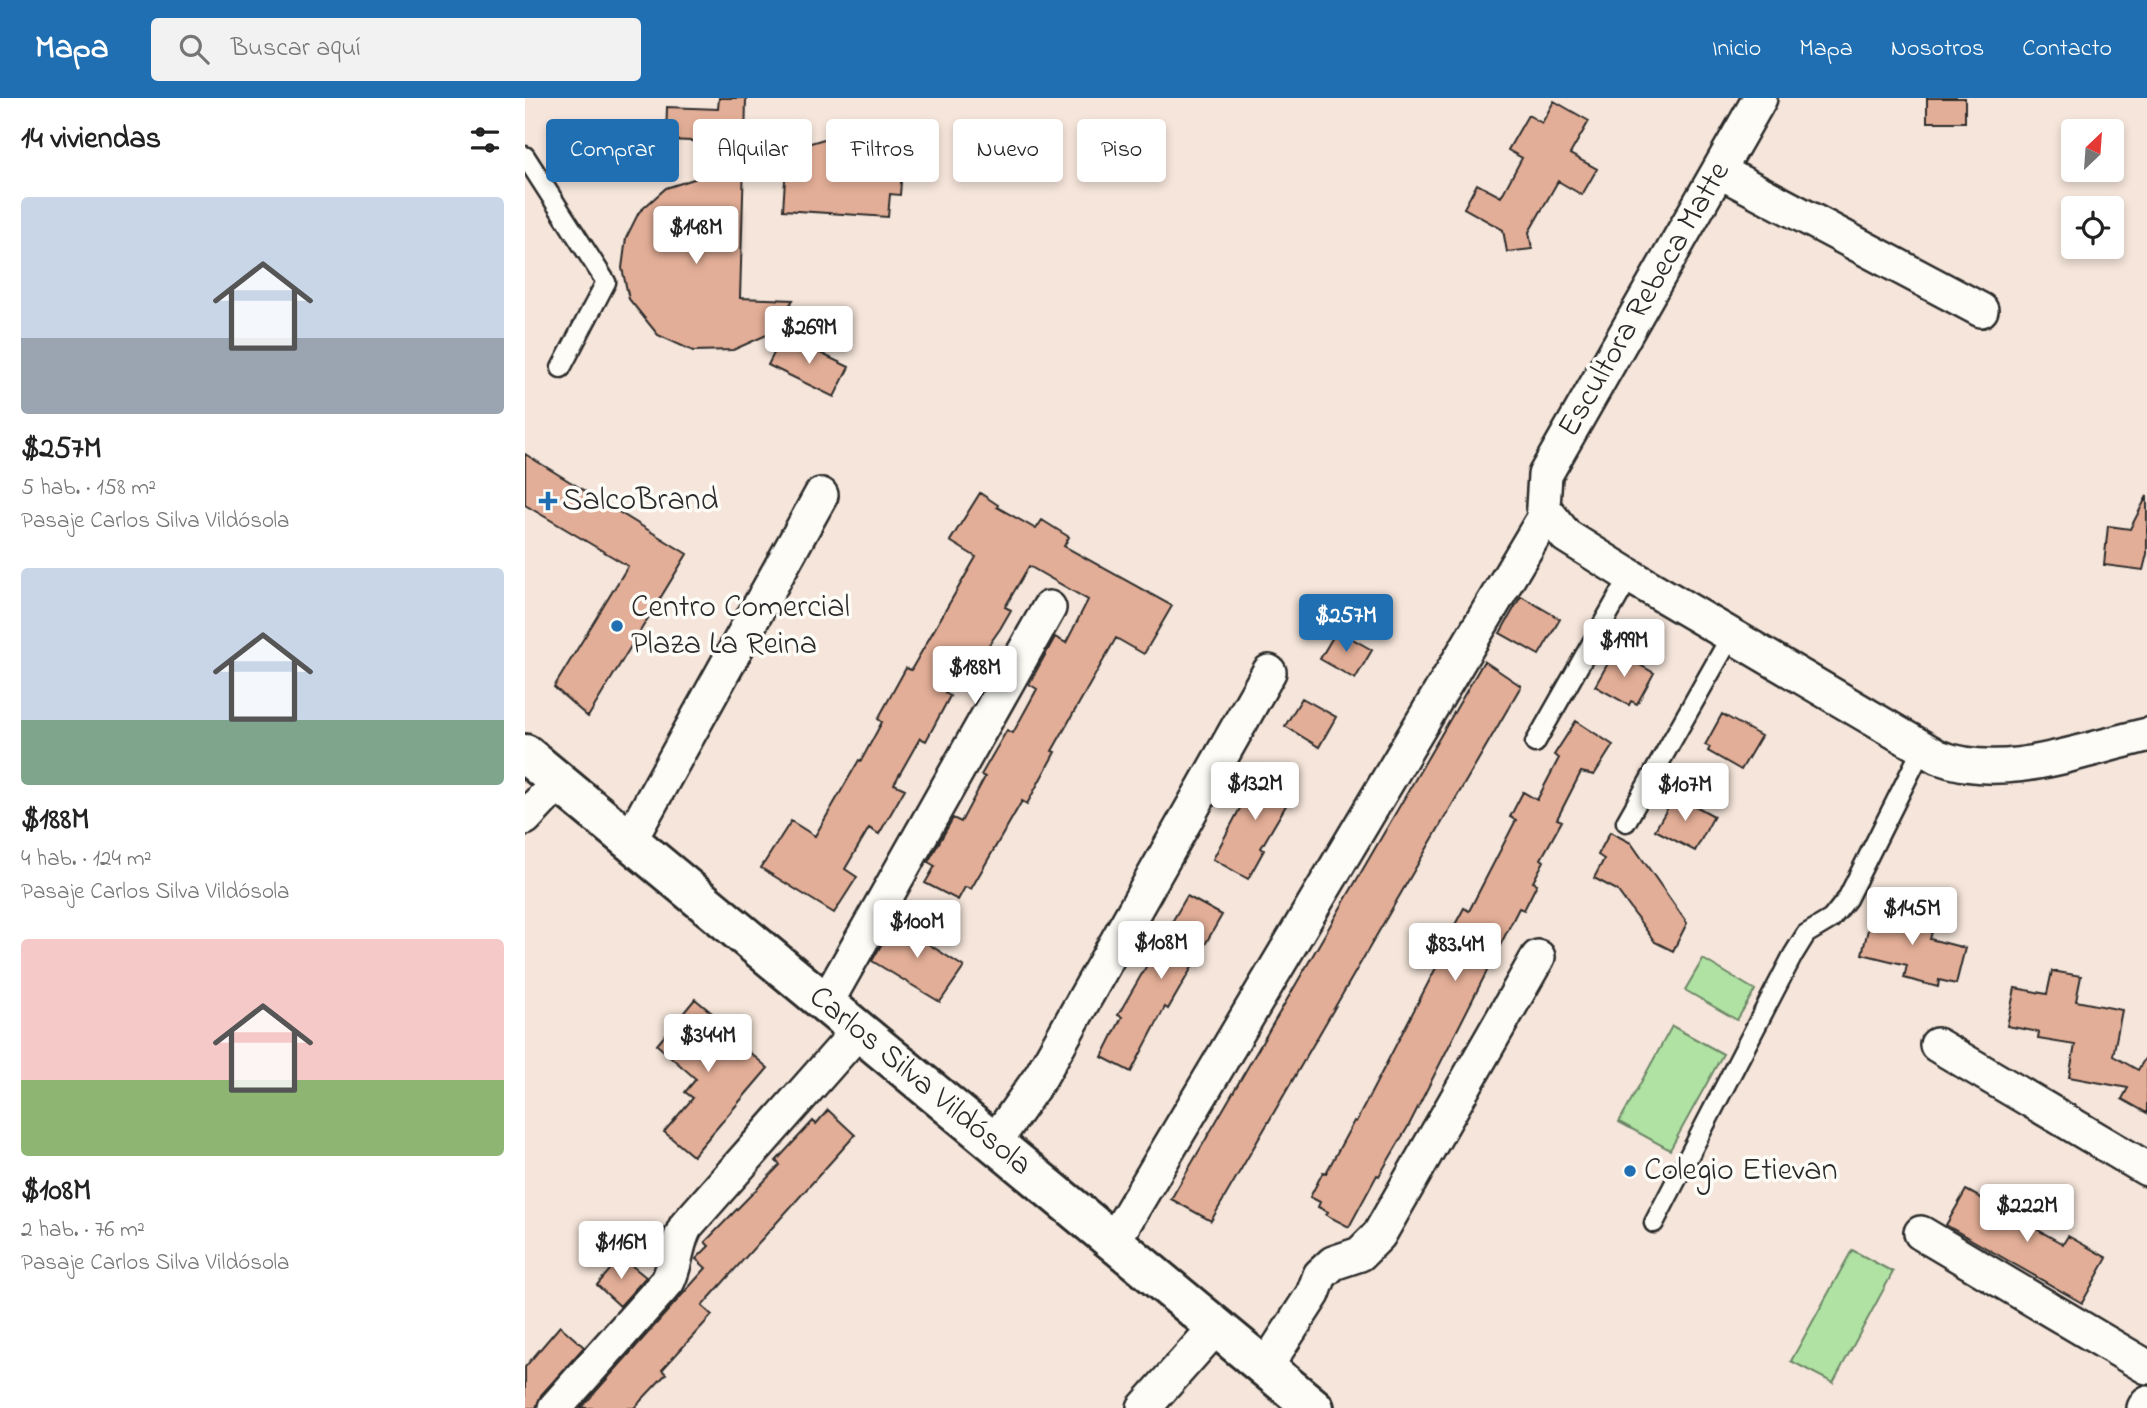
<!DOCTYPE html>
<html lang="es">
<head>
<meta charset="utf-8">
<style>
  body { margin:0; font-family:"Indie Flower",sans-serif; background:#f2f2f2; color:#222; height:100vh; display:flex; flex-direction:column; font-size:26px; white-space:nowrap }
  * { box-sizing:border-box; margin:0 }
  p { font-size:23px; color:#767676 }
  .icon { flex:none; width:38px; height:38px; fill:none; stroke:currentColor; stroke-width:2; stroke-linecap:round; stroke-linejoin:round }
  .map { position:relative; flex:1; overflow:hidden }
  .panel { display:flex; flex-direction:column; background:#fff; width:525px }
  .panel>* { flex:none }
  .hud { position:absolute; left:21px; top:21px; width:665px; height:63px; display:flex; gap:14px }
  .needle { width:46px; rotate:25deg }
  .buttons { position:absolute; left:1536px; top:21px; display:grid; gap:14px }
  .buttons a { display:grid; place-items:center; width:63px; height:63px; border-radius:7px; background:#fff; box-shadow:0 4px 10px #0003; font-size:35px }
  .price { position:absolute; translate:-50% -60px; padding:0 16px; border-radius:7px; background:#fff; color:#222; font-size:23px; line-height:46px; filter:drop-shadow(0 2px 4px #0008) }
  .price::after { content:''; position:absolute; left:50%; top:42px; width:21px; height:16px; margin-left:-10px; background:inherit; clip-path:polygon(0 0,100% 0,50% 100%) }
  .price.active { background:#1f6fb2; color:#fff }
  ul { padding:0; list-style:none }
  li { display:grid; align-content:center; gap:14px; height:371px; padding:0 21px }
  li span { display:grid; place-items:center; height:217px; border-radius:7px; color:#555 }
  li>.icon { margin-inline-start:auto }
  span .icon { width:126px; height:126px; fill:#fffc; stroke-width:1 }
  li b { font-size:30px }
  h2 { display:flex; justify-content:space-between; align-items:center; height:84px; padding:0 21px; font-size:30px }
  .pill { padding:0 24px; border-radius:7px; background:#fff; box-shadow:0 4px 10px #0003; font-size:24px; line-height:63px }
  .pill.active { background:#1f6fb2; color:#fff }
  header { display:flex; align-items:center; gap:42px; box-sizing:border-box; height:98px; padding:0 35px; background:#1f6fb2; color:#fff }
  header strong { font-size:33px }
  nav { display:flex; gap:38px; margin-inline-start:auto; font-size:24px }
  .search { width:490px; height:63px; background:#f2f2f2; display:flex; align-items:center; gap:18px; box-sizing:border-box; padding:0 24px; border-radius:7px; color:#767676; font-size:26px }
  main { display:flex; flex:1; min-height:0 }
  .map>svg:first-child { display:block }
  .green { fill:#afe2a3; stroke:#6d8667; stroke-width:2 }
  .building { fill:#e3ae97; stroke:#2b2b2b; stroke-width:2 }
  .lines { fill:none; stroke-linecap:round; stroke-linejoin:round }
  .lane-casing { stroke:#2b2b2b; stroke-width:23 }
  .street-casing { stroke:#2b2b2b; stroke-width:38 }
  .secondary-casing { stroke:#2b2b2b; stroke-width:44 }
  .lane { stroke:#fdfcf7; stroke-width:18 }
  .street { stroke:#fdfcf7; stroke-width:33 }
  .secondary { stroke:#fdfcf7; stroke-width:38 }
  .poi-dot { fill:#1f6fb2; stroke:#fdfcf7; stroke-width:2.5 }
  .labels { text-anchor:middle; dominant-baseline:central; stroke-width:7; stroke-linejoin:round; paint-order:stroke }
  .street-label { font-size:32px; fill:#2b2b2b; stroke:#fdfcf7 }
  .poi-label { font-size:32px; fill:#2b2b2b; stroke:#fdfcf7; text-anchor:start }
</style>
</head>
<body>
<header>
<strong>Mapa</strong>
<div class="search"><svg class="icon" aria-label="search" viewBox="0 0 24 24"><circle cx="10" cy="10" r="6"/><path d="M15 15l6 6"/></svg>Buscar aquí</div>
<nav><a>Inicio</a><a>Mapa</a><a>Nosotros</a><a>Contacto</a></nav>
</header>
<main>
<section class="panel">
<h2>14 viviendas<svg class="icon" aria-label="filters" viewBox="0 0 24 24"><path d="M4 7h16M4 17h16"/><circle cx="9" cy="7" r="2"/><circle cx="15" cy="17" r="2"/></svg></h2>
<ul>
<li><span style="background:linear-gradient(#c9d6e8 65%,#9aa5b1 0)"><svg class="icon" aria-label="home" viewBox="0 0 24 24"><path d="M3 11l9-7 9 7M6 9v11h12V9"/></svg></span><div><b>$257M</b><p>5 hab. · 158 m²</p><p>Pasaje Carlos Silva Vildósola</p></div></li>
<li><span style="background:linear-gradient(#c9d6e8 70%,#7fa58c 0)"><svg class="icon" aria-label="home" viewBox="0 0 24 24"><path d="M3 11l9-7 9 7M6 9v11h12V9"/></svg></span><div><b>$188M</b><p>4 hab. · 124 m²</p><p>Pasaje Carlos Silva Vildósola</p></div></li>
<li><span style="background:linear-gradient(#f6c9c9 65%,#8fb573 0)"><svg class="icon" aria-label="home" viewBox="0 0 24 24"><path d="M3 11l9-7 9 7M6 9v11h12V9"/></svg></span><div><b>$108M</b><p>2 hab. · 76 m²</p><p>Pasaje Carlos Silva Vildósola</p></div></li>
</ul>
</section>
<div class="map">
<svg width="1622" height="1310" viewBox="0 0 1622 1310">
  <rect width="100%" height="100%" fill="#f5e5da"/>
  <filter id="ink" filterUnits="userSpaceOnUse"><feTurbulence type="fractalNoise" baseFrequency=".0143" numOctaves="2"/><feDisplacementMap in="SourceGraphic" scale="14" xChannelSelector="R" yChannelSelector="G"/><feConvolveMatrix kernelMatrix="1 2 1 2 8 2 1 2 1" color-interpolation-filters="sRGB"/></filter>
  <g filter="url(#ink)">
    <path class="green" d="M 1178,861 L 1230,892 L 1212,922 L 1160,892 Z
      M 1147,928 L 1198,956 L 1145,1052 L 1094,1024 Z
      M 1327,1152 L 1368,1174 L 1308,1285 L 1266,1263 Z"/>
    <path class="building" d="M 194,0 L 221,0 L 220,45 L 141,42 L 142,9 L 193,11 Z
      M 1402,0 L 1440,0 L 1440,24 L 1402,24 Z
      M 1029,3 L 1064,23 L 1045,56 L 1072,71 L 1057,97 L 1033,83 L 1004,134 L 1007,151 L 982,154 L 978,132 L 939,110 L 952,86 L 976,99 L 997,60 L 983,52 L 1003,17 L 1017,25 Z
      M 299,41 L 379,46 L 375,97 L 365,96 L 363,119 L 258,112 L 262,52 Z
      M 219,65 L 215,200 L 268,202 L 244,236 L 208,252 L 168,253 L 133,237 L 104,201 L 97,170 L 101,140 L 114,114 L 141,90 Z
      M 258,237 L 324,269 L 309,299 L 243,267 Z
      M 0,356 L 162,456 L 63,619 L 29,589 L 103,468 L 0,407 Z
      M 455,395 L 473,407 L 472,409 L 511,431 L 517,422 L 544,439 L 539,448 L 647,508 L 619,556 L 591,540 L 527,653 L 530,654 L 502,706 L 497,703 L 446,791 L 440,789 L 433,802 L 400,785 L 410,768 L 403,764 L 428,720 L 436,724 L 460,679 L 456,677 L 482,632 L 488,635 L 512,591 L 504,586 L 530,539 L 541,545 L 563,502 L 504,468 L 480,509 L 486,512 L 475,531 L 456,558 L 446,552 L 420,595 L 425,598 L 401,643 L 395,640 L 369,686 L 380,691 L 354,736 L 344,730 L 320,771 L 332,779 L 309,815 L 236,770 L 266,723 L 290,738 L 334,662 L 336,663 L 357,624 L 353,621 L 381,570 L 386,572 L 451,459 L 425,443 Z
      M 1622,398 L 1622,456 L 1618,472 L 1579,467 L 1583,428 L 1605,431 Z
      M 996,498 L 1035,521 L 1014,557 L 975,535 Z
      M 812,532 L 847,552 L 830,581 L 795,561 Z
      M 1090,553 L 1129,575 L 1112,606 L 1106,603 L 1104,607 L 1070,588 Z
      M 959,563 L 996,588 L 686,1123 L 646,1101 Z
      M 777,600 L 811,619 L 794,649 L 760,628 Z
      M 1197,616 L 1236,638 L 1216,672 L 1183,653 L 1185,649 L 1180,647 Z
      M 1051,623 L 1088,647 L 1069,677 L 1056,674 L 1032,721 L 1037,723 L 1016,761 L 1019,763 L 1008,784 L 1012,786 L 999,812 L 994,810 L 884,1027 L 854,1078 L 852,1077 L 824,1129 L 801,1117 L 803,1114 L 793,1109 L 795,1104 L 785,1099 L 798,1074 L 801,1075 L 829,1023 L 831,1024 L 928,837 L 925,836 L 939,810 L 944,813 L 991,722 L 985,719 L 998,694 L 1012,702 L 1034,660 L 1029,657 Z
      M 738,667 L 773,687 L 736,750 L 739,752 L 723,781 L 688,761 Z
      M 1150,697 L 1189,718 L 1170,753 L 1130,732 Z
      M 1085,734 L 1106,745 L 1162,825 L 1148,853 L 1130,844 L 1092,792 L 1069,780 L 1079,761 L 1073,757 Z
      M 662,798 L 697,817 L 643,911 L 640,909 L 606,974 L 577,959 L 597,919 L 593,917 Z
      M 1350,803 L 1376,810 L 1373,818 L 1409,827 L 1405,841 L 1440,850 L 1431,886 L 1414,882 L 1413,889 L 1379,880 L 1382,867 L 1337,856 Z
      M 375,814 L 390,824 L 386,829 L 397,836 L 394,840 L 439,869 L 415,904 L 347,863 Z
      M 1527,873 L 1556,878 L 1551,903 L 1597,912 L 1588,958 L 1613,972 L 1622,957 L 1622,1015 L 1597,1001 L 1603,990 L 1544,979 L 1550,947 L 1513,941 L 1514,934 L 1482,928 L 1490,890 L 1522,896 Z
      M 170,901 L 199,925 L 196,930 L 243,970 L 168,1058 L 139,1034 L 168,1000 L 160,994 L 171,981 L 132,947 Z
      M 303,1012 L 330,1037 L 177,1208 L 187,1217 L 137,1272 L 141,1276 L 109,1310 L 56,1310 L 181,1170 L 171,1161 L 184,1148 L 180,1144 L 255,1067 L 251,1063 L 288,1023 L 291,1026 Z
      M 1441,1092 L 1465,1105 L 1472,1092 L 1504,1110 L 1497,1123 L 1538,1146 L 1543,1138 L 1582,1160 L 1557,1205 L 1421,1127 Z
      M 96,1159 L 121,1179 L 95,1208 L 72,1187 Z
      M 35,1228 L 59,1249 L 16,1297 L 11,1310 L 0,1310 L 0,1269 Z"/>
    <g class="lines">
      <g class="lane-casing">
        <path id="lane" d="M 0,58 L 81,184 L 36,270
          M 1010,645 L 1105,478
          M 1101,724 L 1206,538
          M 1129,1125 L 1268,857 L 1281,836 L 1306,821 L 1322,801 L 1397,651"/>
      </g>
      <g class="street-casing">
        <path id="street" d="M 1235,0 L 1020,377 L 1018,409 L 1041,438 L 1105,478 L 1413,659 C 1480,684 1555,652 1622,637
          M 1194,73 L 1456,212
          M 0,720 L 34,684
          M 105,742 L 296,397
          M 301,905 L 524,510
          M 1412,947 L 1622,1071
          M 469,1045 L 516,978 L 744,574
          M 1396,1135 L 1622,1269
          M 588,1144 L 1022,415
          M 740,1270 L 788,1196 L 795,1177 L 808,1165 L 835,1156 L 854,1137 L 1013,859
          M 30,1310 L 143,1183 C 152,1164 151,1145 161,1128 L 334,932
          M 619,1310 L 691,1229
          M 1619,1310 L 1622,1305"/>
      </g>
      <g class="secondary-casing">
        <g id="secondary">
          <path id="s1" d="M 0,656 L 789,1310"/>
        </g>
      </g>
      <use href="#lane" class="lane"/>
      <use href="#street" class="street"/>
      <use href="#secondary" class="secondary"/>
    </g>
  </g>
  <g class="poi-dot">
    <path d="M19.5 392.5h7v7h7v7h-7v7h-7v-7h-7v-7h7z"/>
    <circle cx="92" cy="528" r="7"/>
    <circle cx="1105" cy="1073" r="7"/>
  </g>
  <g class="labels">
    <g class="street-label">
      <text transform="translate(1120 202) rotate(-60)">Escultora Rebeca Matte</text>
      <text stroke="none"><textPath href="#s1" startOffset="513">Carlos Silva Vildósola</textPath></text>
    </g>
    <g class="poi-label">
      <text x="37" y="403">SalcoBrand</text>
      <text x="106" y="510">Centro Comercial<tspan x="106" dy="37">Plaza La Reina</tspan></text>
      <text x="1119" y="1073">Colegio Etievan</text>
    </g>
  </g>
</svg>
<div class="buttons">
<a><svg class="needle" viewBox="-14 -14 28 28"><path d="M0-13l5 13h-10z" fill="#e53935"/><path d="M0 13l5-13h-10z" fill="#767676"/></svg></a>
<a><svg class="icon" aria-label="locate" viewBox="0 0 24 24"><circle cx="12" cy="12" r="6"/><path d="M12 2v4M12 18v4M2 12h4M18 12h4"/></svg></a>
</div>
<b class="price" style="left:171px;top:168px">$148M</b>
<b class="price" style="left:284px;top:268px">$269M</b>
<b class="price active" style="left:821px;top:556px">$257M</b>
<b class="price" style="left:1099px;top:581px">$199M</b>
<b class="price" style="left:450px;top:608px">$188M</b>
<b class="price" style="left:730px;top:724px">$132M</b>
<b class="price" style="left:1160px;top:725px">$107M</b>
<b class="price" style="left:1387px;top:849px">$145M</b>
<b class="price" style="left:392px;top:862px">$100M</b>
<b class="price" style="left:636px;top:883px">$108M</b>
<b class="price" style="left:930px;top:885px">$83.4M</b>
<b class="price" style="left:183px;top:976px">$344M</b>
<b class="price" style="left:1502px;top:1146px">$222M</b>
<b class="price" style="left:96px;top:1183px">$116M</b>
<div class="hud">
<a class="pill active">Comprar</a>
<a class="pill">Alquilar</a>
<a class="pill">Filtros</a>
<a class="pill">Nuevo</a>
<a class="pill">Piso</a>
</div>
</div>
</main>
</body>
</html>
